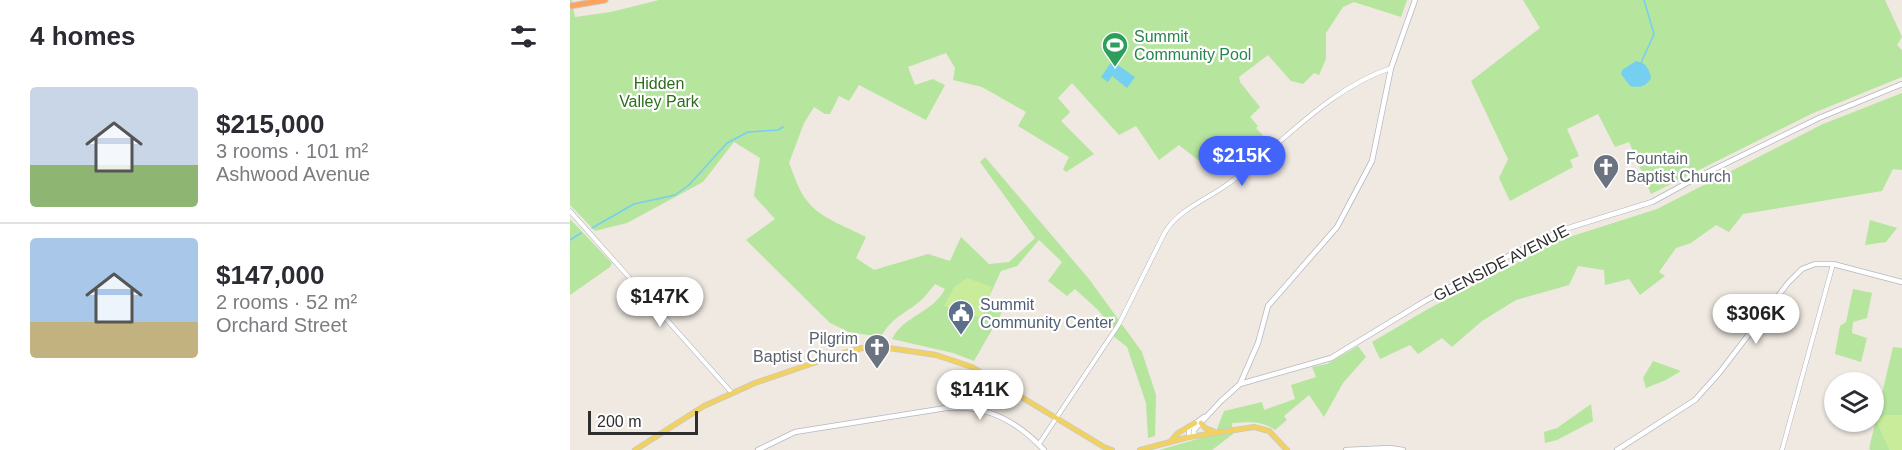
<!DOCTYPE html>
<html lang="en">
<head>
<meta charset="utf-8">
<style>
  body { margin:0; font-family:Arial,sans-serif; background:#f2f2f3; color:#2b2b33; height:100vh; display:flex; flex-direction:column; font-size:22px; white-space:nowrap }
  * { box-sizing:border-box; margin:0 }
  p { font-size:20px; color:#7c7c81 }
  .icon { flex:none; width:33px; height:33px; fill:none; stroke:currentColor; stroke-width:2; stroke-linecap:round; stroke-linejoin:round }
  .map { position:relative; flex:1; overflow:hidden }
  .panel { display:flex; flex-direction:column; background:#fff; width:570px }
  .panel>* { flex:none }
  .controls { position:absolute; left:1254px; top:372px; display:grid; gap:12px }
  .controls a { display:grid; place-items:center; width:60px; height:60px; border-radius:50%; background:#fff; box-shadow:0 2px 4px #0004; font-size:30px }
  .scale { position:absolute; left:18px; bottom:15px; width:110px; box-sizing:border-box; padding-left:6px; border:3px solid #2e2e2e; border-top:0; font-size:16px; line-height:21px; white-space:nowrap; color:#2e2e2e; -webkit-text-stroke:4px #fff; paint-order:stroke }
  .price { position:absolute; translate:-50% -51px; padding:0 14px; border-radius:21px; background:#fff; color:#222; font-size:20px; line-height:39px; filter:drop-shadow(0 2px 3px #0008) }
  .price::after { content:''; position:absolute; left:50%; top:36px; width:18px; height:14px; margin-left:-9px; background:inherit; clip-path:polygon(0 0,100% 0,50% 100%) }
  .price.on { background:#4264fb; color:#fff }
  ul { padding:0; list-style:none }
  li { display:flex; align-items:center; gap:18px; height:150px; padding:0 30px }
  li+li { border-top:2px solid #e1e1e2 }
  li span { display:grid; place-items:center; flex:none; width:168px; height:120px; border-radius:6px; color:#555 }
  li>.icon { margin-inline-start:auto }
  span .icon { width:72px; height:72px; fill:#fffc; stroke-width:1 }
  li b { font-size:26px }
  h2 { display:flex; justify-content:space-between; align-items:center; height:72px; padding:0 30px; font-size:26px }
  main { display:flex; flex:1; min-height:0 }
  .map>svg:first-child { display:block }
  .green { fill:#b6e59e }
  .pitch { fill:#c9ec9a }
  .water { fill:#75cff0 }
  .lines { fill:none; stroke-linecap:round; stroke-linejoin:round }
  .stream { stroke:#75cff0; stroke-width:1.5 }
  .tertiary-casing { stroke:#b4b7c1; stroke-width:5 }
  .secondary-casing { stroke:#b4b7c1; stroke-width:6 }
  .primary-casing { stroke:#c9c9c9; stroke-width:6 }
  .motorway-casing { stroke:#c9c9c9; stroke-width:7 }
  .tertiary { stroke:#fff; stroke-width:4 }
  .secondary { stroke:#fff; stroke-width:4.5 }
  .primary { stroke:#f2d163; stroke-width:4.5 }
  .motorway { stroke:#ffa35c; stroke-width:5 }
  .labels { text-anchor:middle; dominant-baseline:central; stroke-width:4.5; stroke-linejoin:round; paint-order:stroke }
  .leisure-label { font-size:16px; fill:#27864d; stroke:#fff; text-anchor:start }
  .park-label { font-size:16px; fill:#2c6e1b; stroke:#fff }
  .worship-label { font-size:16px; fill:#5b616d; stroke:#fff; text-anchor:start }
  .street-label { font-size:16px; fill:#2e2e2e; stroke:#fff }
  .service-label { font-size:16px; fill:#4e5e75; stroke:#fff; text-anchor:start }
</style>
</head>
<body>
<main>
<section class="panel">
<h2>4 homes<svg class="icon" aria-label="filters" viewBox="0 0 24 24"><path d="M4 7h16M4 17h16"/><circle cx="9" cy="7" r="2"/><circle cx="15" cy="17" r="2"/></svg></h2>
<ul>
<li><span style="background:linear-gradient(#c9d6e8 65%,#8fb573 0)"><svg class="icon" aria-label="home" viewBox="0 0 24 24"><path d="M3 11l9-7 9 7M6 9v11h12V9"/></svg></span><div><b>$215,000</b><p>3 rooms · 101 m²</p><p>Ashwood Avenue</p></div></li>
<li><span style="background:linear-gradient(#a9c7e8 70%,#c2b280 0)"><svg class="icon" aria-label="home" viewBox="0 0 24 24"><path d="M3 11l9-7 9 7M6 9v11h12V9"/></svg></span><div><b>$147,000</b><p>2 rooms · 52 m²</p><p>Orchard Street</p></div></li>
</ul>
</section>
<div class="map">
<svg width="1332" height="450" viewBox="0 0 1332 450">
  <rect width="100%" height="100%" fill="#efe9e1"/>
  <path class="green" d="M 0,0 L 2,0 L 5,17 L 41,12 L 89,0 L 837,0 L 831,17 L 784,2 L 773,7 L 756,33 L 756,59 L 749,75 L 744,73 L 733,84 L 721,81 L 698,55 L 669,77 L 670,82 L 690,107 L 680,117 L 688,126 L 686,128 L 701,144 L 682,160 L 662,139 L 633,164 L 609,145 L 589,160 L 566,126 L 549,135 L 502,83 L 488,98 L 500,112 L 491,121 L 524,154 L 496,172 L 493,169 L 499,157 L 448,126 L 456,112 L 412,87 L 383,80 L 385,68 L 376,53 L 338,67 L 345,85 L 363,79 L 375,85 L 356,120 L 289,85 L 279,101 L 269,96 L 260,114 L 255,114 L 244,107 L 234,123 L 219,163 C 224,175 229,192 238,202 C 250,218 279,228 296,237 L 286,258 L 304,270 L 358,254 L 380,261 L 391,237 L 419,264 L 439,262 L 465,238 L 410,162 L 415,157 L 519,279 L 572,352 L 586,395 L 585,436 L 578,438 L 576,403 L 557,347 L 542,335 L 545,330 L 527,309 L 505,289 L 497,296 L 478,281 L 492,262 L 469,240 L 447,266 L 431,271 L 419,297 L 435,307 L 404,361 L 383,353 L 322,339 C 333,316 363,313 375,289 L 365,284 C 360,290 355,297 349,302 C 333,315 321,318 311,337 L 279,332 L 260,323 L 176,240 L 205,219 L 184,196 L 190,158 L 164,142 L 133,182 L 57,223 L 25,231 L 0,205 Z
    M 953,0 L 1315,0 L 1332,37 L 1327,45 L 1332,50 L 1332,77 L 1241,114 L 1081,194 L 1059,142 L 1045,147 L 1028,114 L 997,129 L 1009,156 L 1000,160 L 1003,167 L 940,201 L 929,178 L 938,159 L 901,81 L 970,28 Z
    M 1332,93 L 1332,170 L 1323,169 L 1312,191 L 1173,214 L 1159,232 L 1146,225 L 1121,243 L 1106,248 L 1089,272 L 1095,276 L 1070,295 L 1059,279 L 1035,285 L 1034,270 L 1008,266 L 999,285 L 946,300 L 912,321 L 882,347 L 872,338 L 848,354 L 840,345 L 810,359 L 802,342 L 858,309 L 993,239 L 1087,209 L 1253,124 Z
    M 0,219 L 42,263 L 40,267 L 0,295 Z
    M 1300,220 L 1327,228 L 1316,242 L 1295,245 Z
    M 1283,289 L 1302,293 L 1297,318 L 1283,322 L 1282,333 L 1297,338 L 1291,362 L 1265,354 L 1270,326 L 1276,322 Z
    M 788,346 L 796,357 L 773,383 L 754,417 L 739,395 L 714,416 L 717,420 L 705,430 C 691,420 679,422 662,423 L 663,434 L 642,450 L 589,450 L 645,434 L 654,411 L 692,402 L 694,410 L 725,399 L 721,385 L 746,377 L 742,367 L 757,364 Z
    M 1323,347 L 1332,348 L 1332,450 L 1301,450 L 1299,449 Z
    M 1083,361 L 1111,371 L 1096,380 L 1076,388 L 1073,378 Z
    M 1021,404 L 1023,421 L 987,440 L 975,443 L 974,432 L 987,428 Z"/>
  <path class="pitch" d="M 397,278 L 422,287 L 413,315 L 408,317 L 374,306 L 384,287 Z
    M 1314,415 L 1332,415 L 1332,450 L 1319,450 L 1306,420 Z"/>
  <path class="water" d="M 542,61 L 565,77 L 557,88 L 542,76 L 538,82 L 531,77 Z
    M 1066,61 C 1076,63 1079,68 1081,78 C 1076,87 1069,88 1060,86 L 1051,74 L 1052,70 Z"/>
  <g class="lines">
    <path class="stream" d="M 1071,63 L 1084,34 L 1074,0
      M 22,228 L 64,204 L 105,195 L 119,185 L 157,143 L 178,132 L 208,130 L 213,127
      M 0,240 L 11,233"/>
    <g class="tertiary-casing">
      <path id="tertiary" d="M 0,211 L 162,393
        M 469,444 L 549,324 L 594,234 C 607,210 636,200 658,184 C 712,145 756,90 821,68
        M 1212,450 L 1263,264"/>
    </g>
    <g class="secondary-casing">
      <path id="secondary" d="M 670,384 L 688,343 L 698,306 L 767,227 L 802,161 L 821,68 L 845,0
        M 624,436 L 624,430 L 651,401 L 670,384 L 761,358 L 855,301 L 926,262 L 995,229 L 1082,202 L 1128,177 L 1249,118 L 1332,84
        M 619,437 L 619,428 L 634,417
        M 188,450 L 225,432 L 376,408 C 416,404 447,421 474,450
        M 776,450 L 820,448 L 833,450
        M 1047,450 L 1125,400 L 1150,372 L 1218,283 L 1232,269 L 1245,264 L 1263,264 L 1332,282"/>
    </g>
    <g class="primary-casing">
      <path id="primary" d="M 631,423 L 635,428 L 643,431
        M 601,441 L 608,433 L 625,423
        M 65,450 L 134,406 L 185,383 L 267,355 L 292,348 L 312,347 L 366,355 L 402,367 L 534,447 L 542,450
        M 570,450 L 619,437 L 684,427 L 699,431 L 717,450"/>
    </g>
    <g class="motorway-casing">
      <path id="motorway" d="M 0,6 L 35,0"/>
    </g>
    <use href="#tertiary" class="tertiary"/>
    <use href="#secondary" class="secondary"/>
    <use href="#primary" class="primary"/>
    <use href="#motorway" class="motorway"/>
  </g>
  <defs>
    <g id="stadium-pin" transform="scale(1.35)"><path d="M0 17L-7.5 6A9.5 9.5 0 1 1 7.5 6Z" fill="#2e9e5b" stroke="#fff"/><path d="M0-5a6.5 5 0 1 0 0 10a6.5 5 0 1 0 0-10ZM-3.5-1.8h7v3.6h-7Z" fill="#fff"/></g>
    <g id="church-pin" transform="scale(1.35)"><path d="M0 17L-7.5 6A9.5 9.5 0 1 1 7.5 6Z" fill="#6b7280" stroke="#fff"/><path d="M-1.2-6h2.4v3.5h3.3v2.4h-3.3V6h-2.4V-.1h-3.3v-2.4h3.3Z" fill="#fff"/></g>
    <g id="civic-pin" transform="scale(1.35)"><path d="M0 17L-7.5 6A9.5 9.5 0 1 1 7.5 6Z" fill="#5c6f8a" stroke="#fff"/><path d="M-.6-6.5H3V-4.5H.6V-3L4-1V1h2V6H-6V1h2V-1L-.6-3ZM-1.2 2.5V6h2.4V2.5Z" fill="#fff"/></g>
  </defs>
  <g fill-rule="evenodd">
    <use href="#stadium-pin" x="545" y="45"/>
    <use href="#church-pin" x="1036" y="167"/>
    <use href="#civic-pin" x="391" y="313"/>
    <use href="#church-pin" x="307" y="347"/>
  </g>
  <g class="labels">
    <g class="leisure-label">
      <text x="564" y="36">Summit<tspan x="564" dy="18">Community Pool</tspan></text>
    </g>
    <g class="park-label">
      <text x="89" y="83">Hidden<tspan x="89" dy="18">Valley Park</tspan></text>
    </g>
    <g class="worship-label">
      <text x="1056" y="158">Fountain<tspan x="1056" dy="18">Baptist Church</tspan></text>
      <text x="288" y="338" text-anchor="end">Pilgrim<tspan x="288" dy="18">Baptist Church</tspan></text>
    </g>
    <g class="street-label">
      <text transform="translate(931 263) rotate(-27)">GLENSIDE AVENUE</text>
    </g>
    <g class="service-label">
      <text x="410" y="304">Summit<tspan x="410" dy="18">Community Center</tspan></text>
    </g>
  </g>
</svg>
<div class="controls">
<a><svg class="icon" aria-label="layers" viewBox="0 0 24 24"><path d="M12 4l9 5-9 5-9-5zM3 14l9 5 9-5"/></svg></a>
</div>
<div class="scale">200 m</div>
<b class="price on" style="left:672px;top:187px">$215K</b>
<b class="price" style="left:90px;top:328px">$147K</b>
<b class="price" style="left:1186px;top:345px">$306K</b>
<b class="price" style="left:410px;top:421px">$141K</b>
</div>
</main>
</body>
</html>
